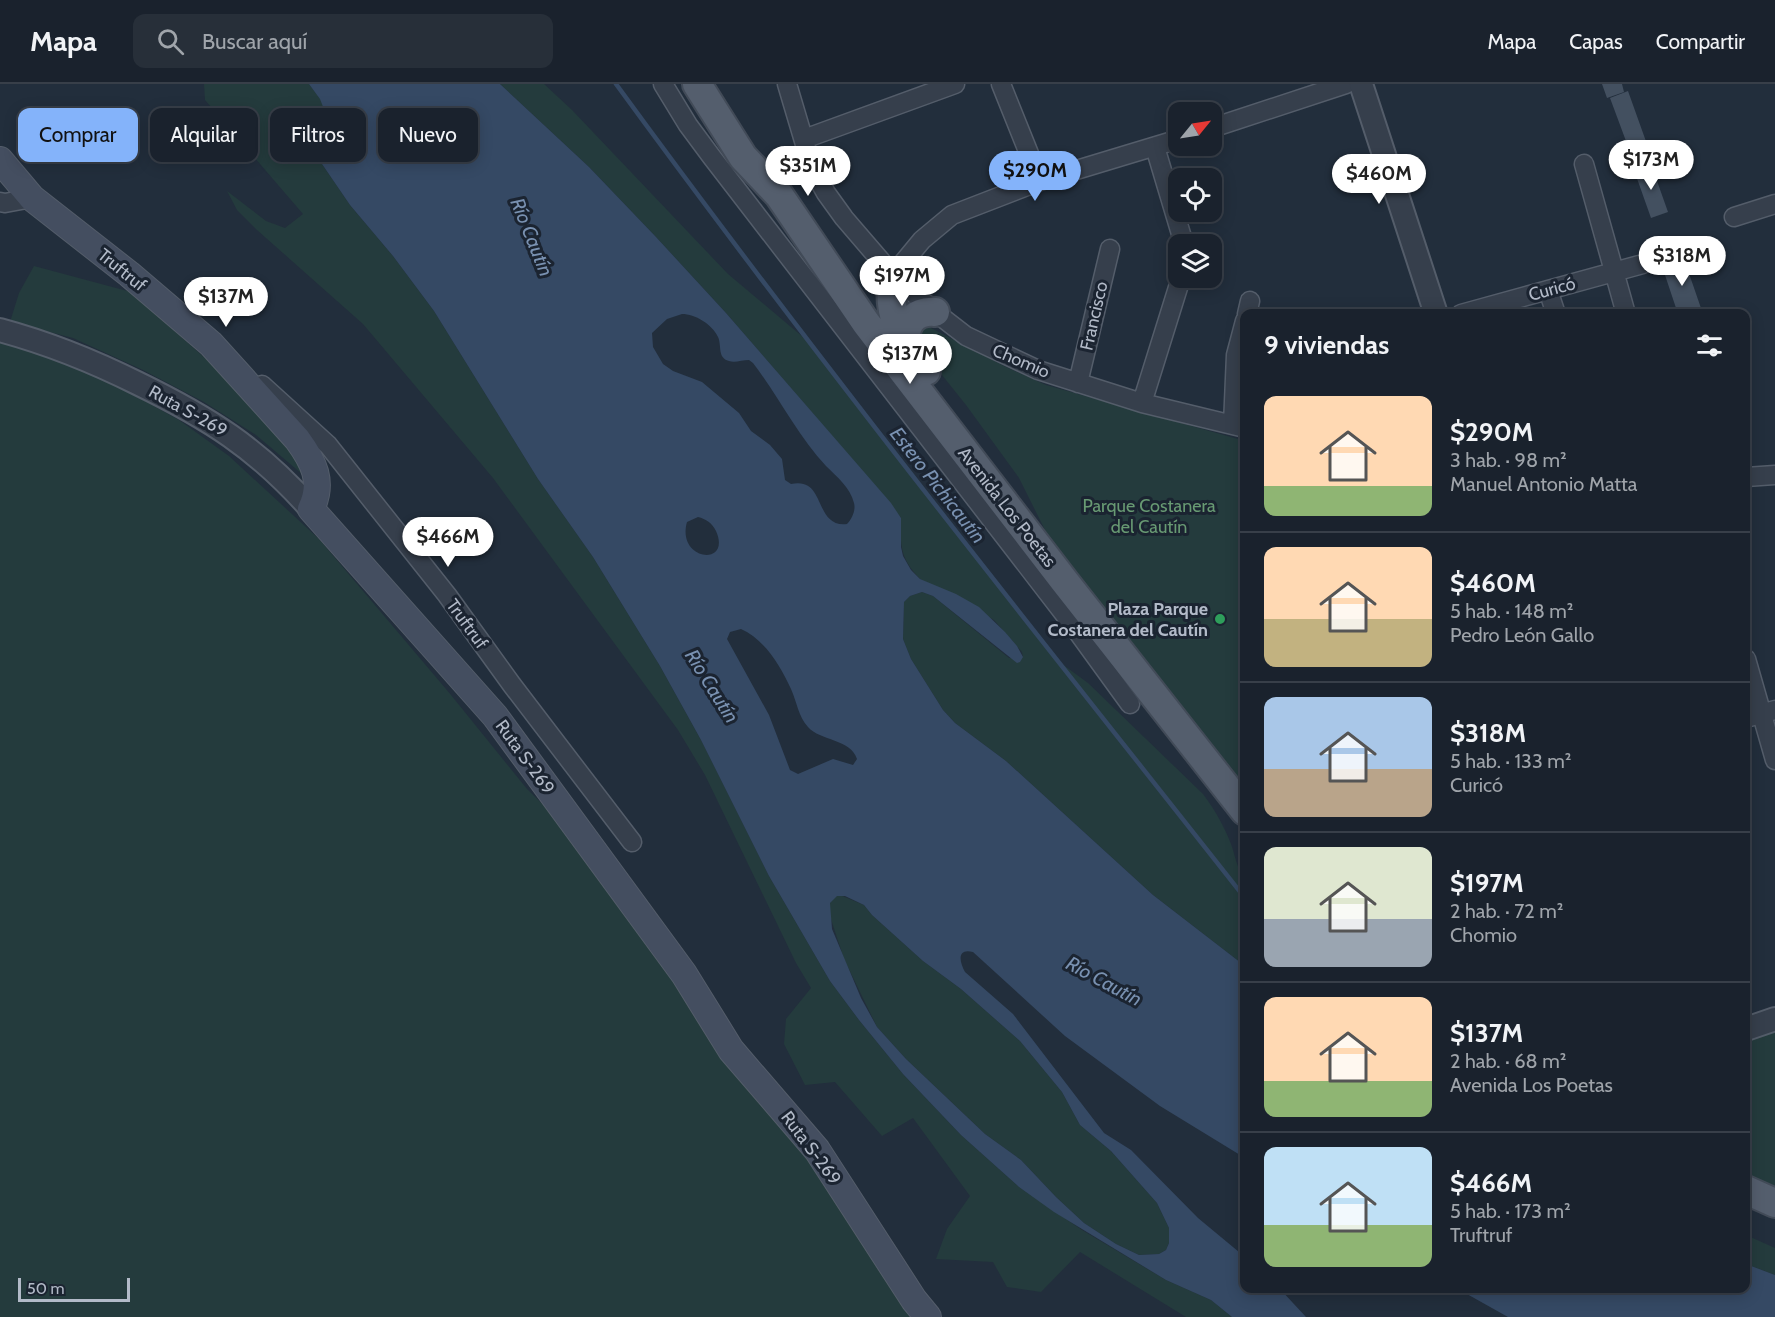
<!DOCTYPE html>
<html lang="es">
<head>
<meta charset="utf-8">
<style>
  body { margin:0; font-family:Cabin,sans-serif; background:#272f39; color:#f1f3f6; height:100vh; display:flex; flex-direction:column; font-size:22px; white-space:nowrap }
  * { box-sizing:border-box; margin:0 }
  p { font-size:20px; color:#9fa4aa }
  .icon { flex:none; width:33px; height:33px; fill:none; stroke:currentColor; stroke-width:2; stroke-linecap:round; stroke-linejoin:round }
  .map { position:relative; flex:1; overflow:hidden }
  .side { position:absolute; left:1240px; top:225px; width:510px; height:984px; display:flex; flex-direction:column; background:#1a222d; border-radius:12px; box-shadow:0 3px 15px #0003,0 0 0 2px #383f49 }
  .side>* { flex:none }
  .banner { position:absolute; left:18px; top:24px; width:570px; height:54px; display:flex; gap:12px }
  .needle { width:39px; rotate:60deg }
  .tools { position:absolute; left:1168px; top:18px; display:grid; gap:12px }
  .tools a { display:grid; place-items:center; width:54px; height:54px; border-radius:12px; background:#1a222d; box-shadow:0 3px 15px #0003,0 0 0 2px #383f49; font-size:30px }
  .scale { position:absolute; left:18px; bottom:15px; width:112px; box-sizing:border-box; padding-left:6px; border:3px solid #b2bac8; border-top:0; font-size:16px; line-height:21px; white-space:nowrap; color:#b2bac8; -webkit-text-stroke:4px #1b2431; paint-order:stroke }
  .price { position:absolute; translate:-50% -51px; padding:0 14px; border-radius:21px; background:#fff; color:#222; font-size:20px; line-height:39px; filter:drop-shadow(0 2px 3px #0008) }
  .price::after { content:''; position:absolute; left:50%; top:36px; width:18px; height:14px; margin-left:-9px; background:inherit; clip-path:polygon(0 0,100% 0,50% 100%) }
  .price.selected { background:#84b3fa; color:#111 }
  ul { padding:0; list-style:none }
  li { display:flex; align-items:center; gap:18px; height:150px; padding:0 24px }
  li+li { border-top:2px solid #383f49 }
  li span { display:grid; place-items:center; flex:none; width:168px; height:120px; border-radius:12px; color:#555 }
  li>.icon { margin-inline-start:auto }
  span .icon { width:72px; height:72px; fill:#fffc; stroke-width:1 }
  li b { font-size:26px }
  h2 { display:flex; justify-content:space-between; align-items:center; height:72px; padding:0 24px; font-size:26px }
  .pill { padding:0 21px; border-radius:12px; background:#1a222d; box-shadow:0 3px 15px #0003,0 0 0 2px #383f49; font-size:21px; line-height:54px }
  .pill.selected { background:#84b3fa; color:#111 }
  header { display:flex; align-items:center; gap:36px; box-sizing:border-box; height:84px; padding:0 30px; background:#1a222d; border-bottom:2px solid #383f49 }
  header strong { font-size:28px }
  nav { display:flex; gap:33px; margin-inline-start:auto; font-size:21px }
  .search { width:420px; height:54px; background:#272f39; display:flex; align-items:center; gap:15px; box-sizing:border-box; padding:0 21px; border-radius:12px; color:#9fa4aa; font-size:22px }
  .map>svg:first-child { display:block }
  .green { fill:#243b3d }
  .water { fill:#354964; fill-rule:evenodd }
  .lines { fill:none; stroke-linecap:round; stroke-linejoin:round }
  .stream { stroke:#354964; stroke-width:4.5 }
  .building { fill:#435060 }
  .minor-casing { stroke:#545d6a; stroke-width:21 }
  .tertiary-casing { stroke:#545d6a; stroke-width:26 }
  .secondary-casing { stroke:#545d6a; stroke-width:28 }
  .primary-casing { stroke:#424b58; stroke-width:32 }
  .minor { stroke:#363f4c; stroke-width:18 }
  .tertiary { stroke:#363f4c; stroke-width:22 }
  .secondary { stroke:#444e60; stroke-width:26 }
  .primary { stroke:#545e6d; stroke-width:28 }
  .leisure-dot { fill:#2e9e5b; stroke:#1b2431; stroke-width:2 }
  .labels { text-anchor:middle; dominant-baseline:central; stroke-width:6; stroke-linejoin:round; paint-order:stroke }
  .street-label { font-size:18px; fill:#b2bac8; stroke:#1b2431 }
  .park-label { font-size:18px; fill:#689a73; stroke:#1b2431 }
  .poi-label { font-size:18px; font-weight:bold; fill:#b2bac8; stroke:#1b2431; text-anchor:end }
  .water-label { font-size:20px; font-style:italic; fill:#7991b1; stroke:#1b2431 }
</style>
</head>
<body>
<header>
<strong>Mapa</strong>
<div class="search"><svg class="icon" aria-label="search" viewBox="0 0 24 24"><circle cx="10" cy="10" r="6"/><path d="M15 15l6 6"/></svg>Buscar aquí</div>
<nav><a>Mapa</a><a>Capas</a><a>Compartir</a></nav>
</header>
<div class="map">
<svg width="1775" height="1233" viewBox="0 0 1775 1233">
  <rect width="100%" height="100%" fill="#222e3c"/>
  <path class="green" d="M 204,0 L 309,0 L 321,15 L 329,38 L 319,73 L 322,80 L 350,121 L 393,172 L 434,227 L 538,395 L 593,473 L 660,582 L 701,656 L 769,792 L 830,897 L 859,936 L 903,990 L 961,1051 L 1019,1103 L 1082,1146 L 1166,1196 L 1211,1216 L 1232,1233 L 1186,1233 L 1080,1168 L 1041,1208 L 1007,1203 L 993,1178 L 936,1175 L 947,1145 L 970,1112 L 913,1034 L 882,1052 L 835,998 L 805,1001 L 784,960 L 786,935 L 811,904 L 796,879 L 705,691 L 678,646 L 493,394 L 363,240 L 257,146 L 237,126 L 227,107 L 266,137 L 285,144 L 303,130 L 205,16 Z
    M 500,0 L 544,0 L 572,26 L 728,190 L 810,259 L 1058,577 L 1088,599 L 1203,710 C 1215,726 1224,742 1231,760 C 1235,771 1237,786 1245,795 L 1245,882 L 1153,811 L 1006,677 L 955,639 L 943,626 L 911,575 L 903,555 L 904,518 L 910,512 L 922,508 L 933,512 L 1009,574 L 1023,573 L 1022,568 L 994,536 L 920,495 C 900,474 900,461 901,434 L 858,382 L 726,229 L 656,153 L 589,83 Z
    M 34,182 L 131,208 L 207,276 L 280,351 L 301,382 L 302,390 L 256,351 L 204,318 L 143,286 L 73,254 L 10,238 L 19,209 Z
    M 929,243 L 1008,284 L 1046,301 L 1245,357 L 1245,717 L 1058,472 L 1019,394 L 966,321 L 930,276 L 918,255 L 921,246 Z
    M 0,256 L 28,264 L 118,302 L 179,336 L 229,372 L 319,455 L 451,611 L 527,705 L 568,745 L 811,1076 L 919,1233 L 0,1233 Z
    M 840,811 L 864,821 L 872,831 L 923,877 L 961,905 L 1020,957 L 1062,1008 L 1080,1041 L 1111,1067 L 1157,1119 L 1169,1144 L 1169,1159 L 1166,1166 L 1159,1170 L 1139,1171 L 1116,1160 L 1084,1139 L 1056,1113 L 1021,1076 L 985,1050 L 906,975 L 877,943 L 844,875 L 830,832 L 830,819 L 835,812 Z
    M 1775,939 L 1775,1102 L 1746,1090 L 1746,948 Z
    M 1746,1151 L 1775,1164 L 1775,1191 L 1746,1180 Z"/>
  <path class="water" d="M 309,0 L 500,0 L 589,83 L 656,153 L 726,229 L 891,419 L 901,434 L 901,463 L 903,472 L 911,486 L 920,495 L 956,510 L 979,523 L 1005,548 L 1017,562 L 1023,573 L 1020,578 L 1017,579 L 933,512 L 922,508 L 910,512 L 904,518 L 903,555 L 911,575 L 943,626 L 955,639 L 1006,677 L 1153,811 L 1245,882 L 1245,1074 L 1160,1022 L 1065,952 L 973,868 C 957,864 959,877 965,888 L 1013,930 L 1104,1049 L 1131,1066 L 1198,1134 L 1245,1173 L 1245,1204 L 1280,1205 L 1306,1233 L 1232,1233 L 1211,1216 L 1166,1196 L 1054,1128 L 1019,1103 L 961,1051 L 903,990 L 859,936 L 830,897 L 769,792 L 701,656 L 660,582 L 593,473 L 538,395 L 434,227 L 393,172 L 350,121 L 322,80 L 317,67 L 317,60 L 329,38 L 320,15 ZM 682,230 C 695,230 712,240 718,253 C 722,261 717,274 729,277 C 735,279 742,276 749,276 L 753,279 C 779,313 797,351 826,382 C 837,393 850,403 854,419 C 856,426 852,435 847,440 C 813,444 827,392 791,400 L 785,396 L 782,375 L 770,361 L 751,347 L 739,329 L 702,298 L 673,287 L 663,280 L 653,263 L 652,249 L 667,235 ZM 698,433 C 706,435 712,439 716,447 C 732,483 676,477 687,438 ZM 741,545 C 765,556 780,581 791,605 C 797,618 798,632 808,643 C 820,657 851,655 857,675 L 853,681 L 833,675 L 798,690 L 790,686 L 769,631 L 727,555 L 730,548 ZM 837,812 L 845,812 L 864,821 L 872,831 L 923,877 L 961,905 L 1020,957 L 1062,1008 L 1080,1041 L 1111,1067 L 1157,1119 L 1169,1144 L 1169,1159 L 1166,1166 L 1159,1170 L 1139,1171 L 1116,1160 L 1084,1139 L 1056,1113 L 1021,1076 L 985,1050 L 906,975 L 877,943 L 861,914 L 832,845 L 830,819 Z
    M 1746,1180 L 1775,1191 L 1775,1233 L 1508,1233 L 1458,1205 L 1746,1204 Z"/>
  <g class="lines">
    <path class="stream" d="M 616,0 C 818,277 1033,545 1245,814"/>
  </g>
  <path class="building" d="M 1602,0 L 1622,0 L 1624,8 L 1607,14 Z
    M 1628,7 L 1653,77 L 1636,84 L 1610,14 Z
    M 1651,80 L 1668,128 L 1651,134 L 1634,86 Z
    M 1683,172 L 1703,230 L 1678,230 L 1661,179 Z"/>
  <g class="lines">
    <g class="minor-casing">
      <path id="minor" d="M 663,0 L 688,41 L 711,72 L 1072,540 L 1130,620
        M 787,0 L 812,84 L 826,109 L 844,134 L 893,191 L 935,228 L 966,252 L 1038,286 L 1142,319 L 1245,344
        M 1001,0 L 1040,97
        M 1212,44 L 1346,0
        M 804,55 L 955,0
        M 1155,63 L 1184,160
        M 1584,80 L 1626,230
        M 0,118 L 5,119 L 32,114
        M 1734,133 L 1775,120
        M 893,191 L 922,156 L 952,131 L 1040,97 L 1179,55
        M 1548,206 L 1556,230
        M 1247,230 L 1250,217
        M 1461,230 L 1643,180
        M 1078,299 L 1110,165
        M 262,301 L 328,361 L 447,511 L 512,601 L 632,758
        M 1142,319 L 1181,194
        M 1233,341 L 1236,271 L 1245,237
        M 1746,393 L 1775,391
        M 1746,575 L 1775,676
        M 1746,634 L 1775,626"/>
    </g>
    <g class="tertiary-casing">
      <path id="tertiary" d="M 1361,0 L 1436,230
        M 0,246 C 48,259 93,277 137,299 C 209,334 257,364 311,425
        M 1746,945 L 1775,935"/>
    </g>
    <g class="secondary-casing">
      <path id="secondary" d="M 0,76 L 32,114 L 129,190 L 211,260 L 297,355 C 314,378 324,398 311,425 L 495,632 L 684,890 L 731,966 L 817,1066 L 914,1216 L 928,1233"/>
    </g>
    <g class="primary-casing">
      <path id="primary" d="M 697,0 L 743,73 L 779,111 L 866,239 L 1065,498 L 1245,727
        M 893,191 C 886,234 902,254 926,287
        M 908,262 C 901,242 914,226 935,228
        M 1746,1106 L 1775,1119"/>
    </g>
    <use href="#minor" class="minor"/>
    <use href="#tertiary" class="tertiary"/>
    <use href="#secondary" class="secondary"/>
    <use href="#primary" class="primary"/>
  </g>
  <circle class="leisure-dot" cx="1220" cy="535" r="6"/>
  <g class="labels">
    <g class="street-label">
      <text transform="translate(122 186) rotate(39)">Truftruf</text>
      <text transform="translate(1552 205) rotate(-15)">Curicó</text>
      <text transform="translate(1094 232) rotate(-77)">Francisco</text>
      <text transform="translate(1021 277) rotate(23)">Chomio</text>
      <text transform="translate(188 327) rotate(29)">Ruta S-269</text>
      <text transform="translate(1007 423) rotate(52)">Avenida Los Poetas</text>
      <text transform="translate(467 540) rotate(54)">Truftruf</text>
      <text transform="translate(525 673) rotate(54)">Ruta S-269</text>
      <text transform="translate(811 1064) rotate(53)">Ruta S-269</text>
    </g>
    <g class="park-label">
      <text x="1149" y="422">Parque Costanera<tspan x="1149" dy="21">del Cautín</tspan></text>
    </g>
    <g class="poi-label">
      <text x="1208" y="525">Plaza Parque<tspan x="1208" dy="21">Costanera del Cautín</tspan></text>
    </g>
    <g class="water-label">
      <text transform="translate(532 153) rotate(68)">Río Cautín</text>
      <text transform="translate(938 401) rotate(52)">Estero Pichicautín</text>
      <text transform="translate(712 602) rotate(58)">Río Cautín</text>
      <text transform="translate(1104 897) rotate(28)">Río Cautín</text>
    </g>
  </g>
</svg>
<div class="tools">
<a><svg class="needle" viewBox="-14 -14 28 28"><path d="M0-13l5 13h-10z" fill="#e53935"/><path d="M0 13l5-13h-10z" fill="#9fa4aa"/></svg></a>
<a><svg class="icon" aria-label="locate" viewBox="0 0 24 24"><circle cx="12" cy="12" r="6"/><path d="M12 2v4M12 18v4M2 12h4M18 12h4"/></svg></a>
<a><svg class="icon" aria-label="layers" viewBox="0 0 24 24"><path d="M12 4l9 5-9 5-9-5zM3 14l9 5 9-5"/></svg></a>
</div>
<div class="scale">50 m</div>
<b class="price" style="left:1651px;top:107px">$173M</b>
<b class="price" style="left:808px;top:113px">$351M</b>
<b class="price selected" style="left:1035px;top:118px">$290M</b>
<b class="price" style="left:1379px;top:121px">$460M</b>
<b class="price" style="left:1682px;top:203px">$318M</b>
<b class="price" style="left:902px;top:223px">$197M</b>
<b class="price" style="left:226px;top:244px">$137M</b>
<b class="price" style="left:910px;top:301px">$137M</b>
<b class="price" style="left:448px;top:484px">$466M</b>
<div class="banner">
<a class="pill selected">Comprar</a>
<a class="pill">Alquilar</a>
<a class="pill">Filtros</a>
<a class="pill">Nuevo</a>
</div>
<section class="side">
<h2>9 viviendas<svg class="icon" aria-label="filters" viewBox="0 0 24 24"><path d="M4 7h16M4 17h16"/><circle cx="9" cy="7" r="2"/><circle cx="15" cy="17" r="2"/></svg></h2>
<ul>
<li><span style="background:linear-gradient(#ffd9b3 75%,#8fb573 0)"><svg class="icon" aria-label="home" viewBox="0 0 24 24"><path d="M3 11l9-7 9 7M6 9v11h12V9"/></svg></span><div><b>$290M</b><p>3 hab. · 98 m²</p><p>Manuel Antonio Matta</p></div></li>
<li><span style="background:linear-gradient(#ffd9b3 60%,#c2b280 0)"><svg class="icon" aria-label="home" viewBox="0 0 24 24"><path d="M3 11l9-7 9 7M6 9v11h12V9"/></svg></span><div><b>$460M</b><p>5 hab. · 148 m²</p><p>Pedro León Gallo</p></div></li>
<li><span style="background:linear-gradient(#a9c7e8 60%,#b9a48a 0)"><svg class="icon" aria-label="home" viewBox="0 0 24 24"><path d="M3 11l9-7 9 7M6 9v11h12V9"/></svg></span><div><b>$318M</b><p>5 hab. · 133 m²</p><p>Curicó</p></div></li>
<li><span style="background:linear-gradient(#dfe7d0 60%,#9aa5b1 0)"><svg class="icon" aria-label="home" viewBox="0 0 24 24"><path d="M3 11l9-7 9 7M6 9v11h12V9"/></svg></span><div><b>$197M</b><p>2 hab. · 72 m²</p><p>Chomio</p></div></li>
<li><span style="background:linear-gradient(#ffd9b3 70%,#8fb573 0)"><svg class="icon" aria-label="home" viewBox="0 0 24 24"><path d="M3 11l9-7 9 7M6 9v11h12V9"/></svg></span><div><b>$137M</b><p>2 hab. · 68 m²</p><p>Avenida Los Poetas</p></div></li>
<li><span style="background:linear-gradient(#bfe0f5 65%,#8fb573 0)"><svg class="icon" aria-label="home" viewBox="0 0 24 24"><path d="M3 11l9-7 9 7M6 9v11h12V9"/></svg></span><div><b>$466M</b><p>5 hab. · 173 m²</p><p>Truftruf</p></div></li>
</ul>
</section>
</div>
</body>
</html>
